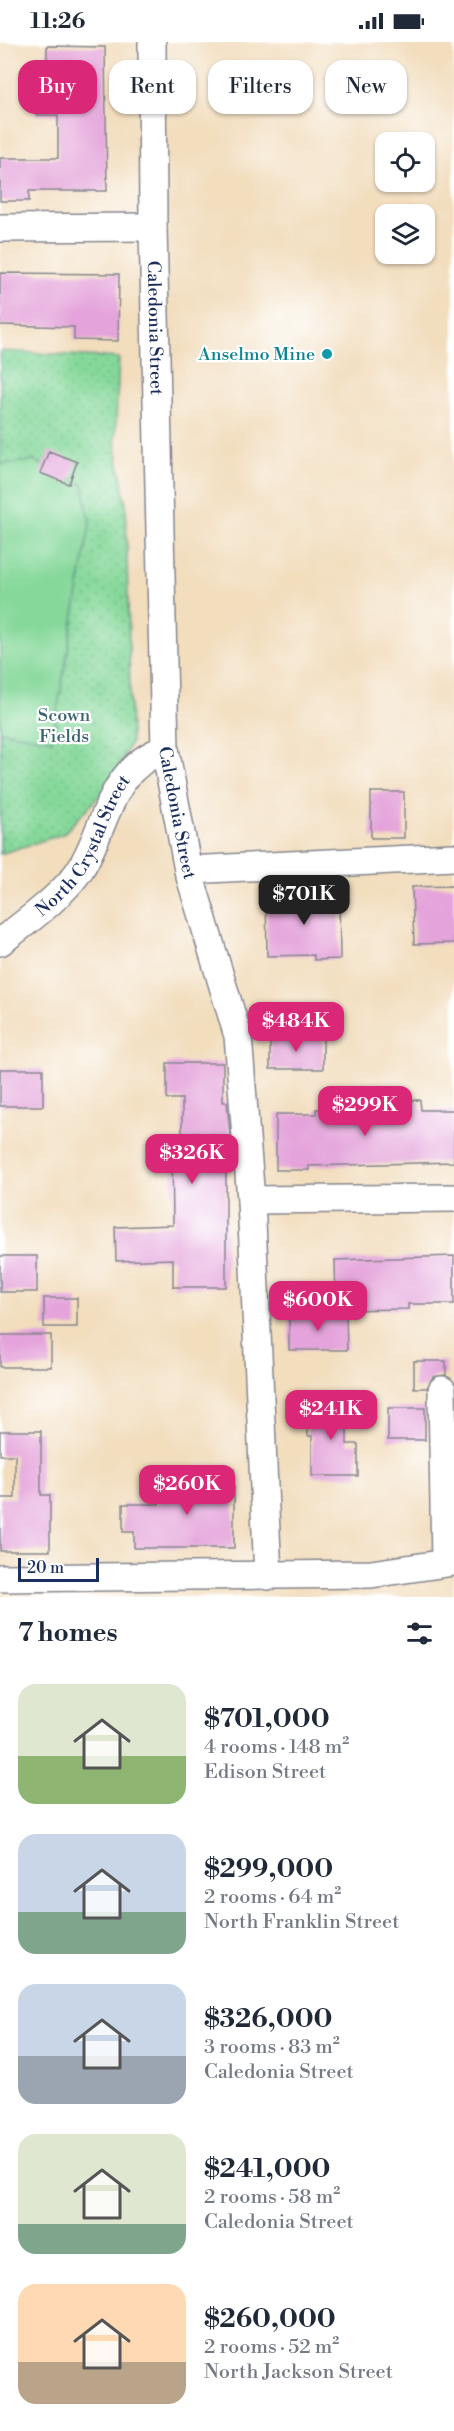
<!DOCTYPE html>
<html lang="en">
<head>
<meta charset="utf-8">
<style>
  body { margin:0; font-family:"Libre Bodoni",serif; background:#f6f6f7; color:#1f2937; height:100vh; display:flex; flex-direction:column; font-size:22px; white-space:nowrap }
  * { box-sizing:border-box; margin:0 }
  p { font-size:20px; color:#747a83 }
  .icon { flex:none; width:33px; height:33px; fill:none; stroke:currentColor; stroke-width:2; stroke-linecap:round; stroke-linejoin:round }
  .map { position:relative; height:1555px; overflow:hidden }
  .sheet { display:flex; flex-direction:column; background:#fff; flex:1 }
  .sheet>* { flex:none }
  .banner { position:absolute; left:18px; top:18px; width:418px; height:54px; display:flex; gap:12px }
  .tools { position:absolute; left:375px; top:90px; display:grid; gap:12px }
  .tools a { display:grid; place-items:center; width:60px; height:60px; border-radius:12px; background:#fff; box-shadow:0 2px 4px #0004; font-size:30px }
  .scale { position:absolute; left:18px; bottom:15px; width:81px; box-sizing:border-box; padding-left:6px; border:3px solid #1b2f5e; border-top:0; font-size:16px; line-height:21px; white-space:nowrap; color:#1b2f5e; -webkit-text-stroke:4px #fff; paint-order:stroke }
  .price { position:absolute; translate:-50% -51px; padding:0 14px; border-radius:12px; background:#db2777; color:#fff; font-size:20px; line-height:39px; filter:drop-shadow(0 2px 3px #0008) }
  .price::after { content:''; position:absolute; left:50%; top:36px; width:18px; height:14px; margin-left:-9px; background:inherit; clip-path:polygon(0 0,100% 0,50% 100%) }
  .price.on { background:#222; color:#fff }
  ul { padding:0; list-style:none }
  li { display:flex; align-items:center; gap:18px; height:150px; padding:0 18px }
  li span { display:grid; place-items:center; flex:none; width:168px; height:120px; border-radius:18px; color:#555 }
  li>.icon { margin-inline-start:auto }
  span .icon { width:72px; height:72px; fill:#fffc; stroke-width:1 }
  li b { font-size:26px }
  h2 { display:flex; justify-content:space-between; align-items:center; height:72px; padding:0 18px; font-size:26px }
  .pill { padding:0 21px; border-radius:18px; background:#fff; box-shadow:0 2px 4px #0004; font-size:21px; line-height:54px }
  .pill.on { background:#db2777; color:#fff }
  .status { display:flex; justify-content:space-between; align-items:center; height:42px; padding:0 30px; background:#fff; direction:ltr }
  .status svg { height:16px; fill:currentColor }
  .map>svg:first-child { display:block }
  .park { fill:url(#park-dots); stroke:#50847c; stroke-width:1.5 }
  .pitch { fill:#85d89a; stroke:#50847c; stroke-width:1.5 }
  .building { fill:#e4a3da }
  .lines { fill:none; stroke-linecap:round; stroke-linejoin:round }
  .street-casing { stroke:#86868e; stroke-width:30 }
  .street { stroke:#fff; stroke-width:27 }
  .culture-dot { fill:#0f9aa8; stroke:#fff; stroke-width:2 }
  .labels { text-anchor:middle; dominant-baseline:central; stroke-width:4.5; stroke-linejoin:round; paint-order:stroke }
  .street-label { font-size:18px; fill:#1b2f5e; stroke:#fff }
  .culture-label { font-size:18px; fill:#0d838f; stroke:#fff; text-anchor:end }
  .park-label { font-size:18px; fill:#3b6270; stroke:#fff }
</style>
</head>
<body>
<div class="status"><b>11:26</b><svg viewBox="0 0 49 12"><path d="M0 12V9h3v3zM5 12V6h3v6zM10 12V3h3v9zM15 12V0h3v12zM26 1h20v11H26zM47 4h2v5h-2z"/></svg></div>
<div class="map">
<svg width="454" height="1555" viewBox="0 0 454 1555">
  <defs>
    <pattern id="park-dots" width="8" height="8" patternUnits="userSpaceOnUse" patternTransform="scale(1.5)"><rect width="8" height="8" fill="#85d89a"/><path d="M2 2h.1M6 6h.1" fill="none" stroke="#72ba87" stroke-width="1.8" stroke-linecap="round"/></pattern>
  </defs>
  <rect width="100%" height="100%" fill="#fff"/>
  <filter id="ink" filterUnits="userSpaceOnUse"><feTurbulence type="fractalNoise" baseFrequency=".0167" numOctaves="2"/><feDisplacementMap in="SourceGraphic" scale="12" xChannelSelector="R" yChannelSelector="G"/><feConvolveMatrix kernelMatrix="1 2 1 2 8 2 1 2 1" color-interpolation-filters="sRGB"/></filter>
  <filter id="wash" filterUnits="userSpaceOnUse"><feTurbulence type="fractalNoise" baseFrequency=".008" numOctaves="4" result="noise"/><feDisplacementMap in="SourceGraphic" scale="24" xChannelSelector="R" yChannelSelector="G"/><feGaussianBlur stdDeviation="1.35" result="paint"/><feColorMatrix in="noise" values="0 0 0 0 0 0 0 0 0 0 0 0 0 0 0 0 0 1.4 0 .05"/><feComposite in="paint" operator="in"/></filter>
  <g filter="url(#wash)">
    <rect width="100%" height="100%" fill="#f2ddbd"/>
    <path class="park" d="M 0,309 L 119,316 L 115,399 L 126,463 L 131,700 L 106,747 L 63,792 L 0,812 Z"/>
    <path class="pitch" d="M 35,419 L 83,443 L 90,482 L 52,698 L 0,689 L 0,422 Z"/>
    <g id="blocks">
      <path class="building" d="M 47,4 L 105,5 L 107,149 L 29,149 L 29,159 L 0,159 L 0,116 L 58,116 L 58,73 L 36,73 L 36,40 L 47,40 Z
        M 0,231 L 119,232 L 118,299 L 74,298 L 74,285 L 0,283 Z
        M 49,409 L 77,420 L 69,442 L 40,431 Z
        M 371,750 L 404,750 L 404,796 L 371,796 Z
        M 454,844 L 454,901 L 414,902 L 412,845 Z
        M 339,853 L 340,917 L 314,918 L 314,913 L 267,914 L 266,854 Z
        M 270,994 L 323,994 L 323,1027 L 270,1027 Z
        M 167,1021 L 223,1021 L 223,1060 L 227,1060 L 230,1092 L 230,1095 L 226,1095 L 226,1245 L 173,1245 L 173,1217 L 116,1219 L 115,1185 L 173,1183 L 172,1100 L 182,1100 L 182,1057 L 167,1057 Z
        M 0,1027 L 43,1027 L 43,1064 L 0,1064 Z
        M 420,1058 L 421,1068 L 454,1068 L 454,1120 L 309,1124 L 309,1128 L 276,1128 L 276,1072 L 316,1072 L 316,1067 L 384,1067 L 384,1059 Z
        M 0,1214 L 37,1214 L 37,1250 L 0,1250 Z
        M 454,1214 L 454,1262 L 408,1262 L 408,1267 L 336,1268 L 335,1218 Z
        M 44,1256 L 77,1256 L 77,1285 L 44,1285 Z
        M 346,1272 L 347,1308 L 289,1308 L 289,1273 Z
        M 0,1293 L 51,1293 L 51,1325 L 0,1325 Z
        M 414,1319 L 446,1319 L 446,1333 L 433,1335 L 427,1346 L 414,1346 Z
        M 308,1361 L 347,1361 L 347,1402 L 358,1402 L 358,1434 L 312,1434 L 312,1394 L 308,1394 Z
        M 388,1366 L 425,1366 L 425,1398 L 388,1398 Z
        M 0,1389 L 41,1389 L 41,1453 L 50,1453 L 50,1509 L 0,1509 L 0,1456 L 15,1456 L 15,1413 L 0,1413 Z
        M 194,1427 L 234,1427 L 234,1506 L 134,1506 L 134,1490 L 123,1490 L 123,1462 L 159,1462 L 159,1452 L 194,1452 Z"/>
    </g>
  </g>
  <g filter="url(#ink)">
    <use href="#blocks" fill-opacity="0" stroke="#86868e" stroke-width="1.5"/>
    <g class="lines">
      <g class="street-casing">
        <g id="street">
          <path id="s1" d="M 152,0 L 153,185 L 165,707 L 188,828 L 238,994 L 251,1158 L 268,1534"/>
          <path d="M 0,186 L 153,185"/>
          <path d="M 188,828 L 454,815"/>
          <path id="s2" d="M 0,900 C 25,881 65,852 81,826 C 108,781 109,727 165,707"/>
          <path d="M 251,1158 L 454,1156"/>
          <path d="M 442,1348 L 445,1520"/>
          <path d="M 0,1536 L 371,1532 L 454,1520"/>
        </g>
      </g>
      <use href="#street" class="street"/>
    </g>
  </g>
  <circle class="culture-dot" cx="327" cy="312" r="6"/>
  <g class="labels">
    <g class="street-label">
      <text stroke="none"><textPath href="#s1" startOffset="286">Caledonia Street</textPath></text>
      <text stroke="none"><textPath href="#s1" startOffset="772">Caledonia Street</textPath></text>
      <text stroke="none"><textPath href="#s2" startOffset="130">North Crystal Street</textPath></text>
    </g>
    <g class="culture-label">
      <text x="315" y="312">Anselmo Mine</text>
    </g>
    <g class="park-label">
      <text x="64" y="673">Scown<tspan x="64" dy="21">Fields</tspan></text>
    </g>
  </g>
</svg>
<div class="tools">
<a><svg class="icon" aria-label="locate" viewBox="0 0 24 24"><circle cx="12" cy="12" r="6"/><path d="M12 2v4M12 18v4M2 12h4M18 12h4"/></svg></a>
<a><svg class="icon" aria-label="layers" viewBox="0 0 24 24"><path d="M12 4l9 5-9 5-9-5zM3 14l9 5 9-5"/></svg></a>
</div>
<div class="scale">20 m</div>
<b class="price on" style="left:304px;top:884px">$701K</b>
<b class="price" style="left:296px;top:1011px">$484K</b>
<b class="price" style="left:365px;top:1095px">$299K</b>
<b class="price" style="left:192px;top:1143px">$326K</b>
<b class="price" style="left:318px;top:1290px">$600K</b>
<b class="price" style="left:331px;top:1399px">$241K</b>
<b class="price" style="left:187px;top:1474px">$260K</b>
<div class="banner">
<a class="pill on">Buy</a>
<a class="pill">Rent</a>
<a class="pill">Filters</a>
<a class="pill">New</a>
</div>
</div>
<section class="sheet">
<h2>7 homes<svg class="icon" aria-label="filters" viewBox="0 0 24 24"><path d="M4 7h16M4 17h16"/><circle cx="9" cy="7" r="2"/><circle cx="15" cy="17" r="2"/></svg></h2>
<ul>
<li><span style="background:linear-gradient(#dfe7d0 60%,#8fb573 0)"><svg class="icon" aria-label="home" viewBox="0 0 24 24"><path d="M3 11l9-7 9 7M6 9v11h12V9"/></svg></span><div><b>$701,000</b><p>4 rooms · 148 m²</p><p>Edison Street</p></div></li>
<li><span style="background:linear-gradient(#c9d6e8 65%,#7fa58c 0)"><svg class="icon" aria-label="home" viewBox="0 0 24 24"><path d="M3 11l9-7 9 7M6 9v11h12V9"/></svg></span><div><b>$299,000</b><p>2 rooms · 64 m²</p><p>North Franklin Street</p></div></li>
<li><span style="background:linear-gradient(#c9d6e8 60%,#9aa5b1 0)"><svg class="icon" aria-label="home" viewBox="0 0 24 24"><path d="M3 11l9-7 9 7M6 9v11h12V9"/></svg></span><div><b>$326,000</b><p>3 rooms · 83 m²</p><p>Caledonia Street</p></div></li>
<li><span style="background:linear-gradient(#dfe7d0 75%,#7fa58c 0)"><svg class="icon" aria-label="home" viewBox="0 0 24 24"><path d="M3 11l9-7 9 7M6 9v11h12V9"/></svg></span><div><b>$241,000</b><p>2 rooms · 58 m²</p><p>Caledonia Street</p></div></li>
<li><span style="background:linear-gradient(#ffd9b3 65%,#b9a48a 0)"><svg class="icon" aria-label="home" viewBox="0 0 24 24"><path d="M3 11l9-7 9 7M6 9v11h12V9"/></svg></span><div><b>$260,000</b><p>2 rooms · 52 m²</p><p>North Jackson Street</p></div></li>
</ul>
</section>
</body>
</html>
